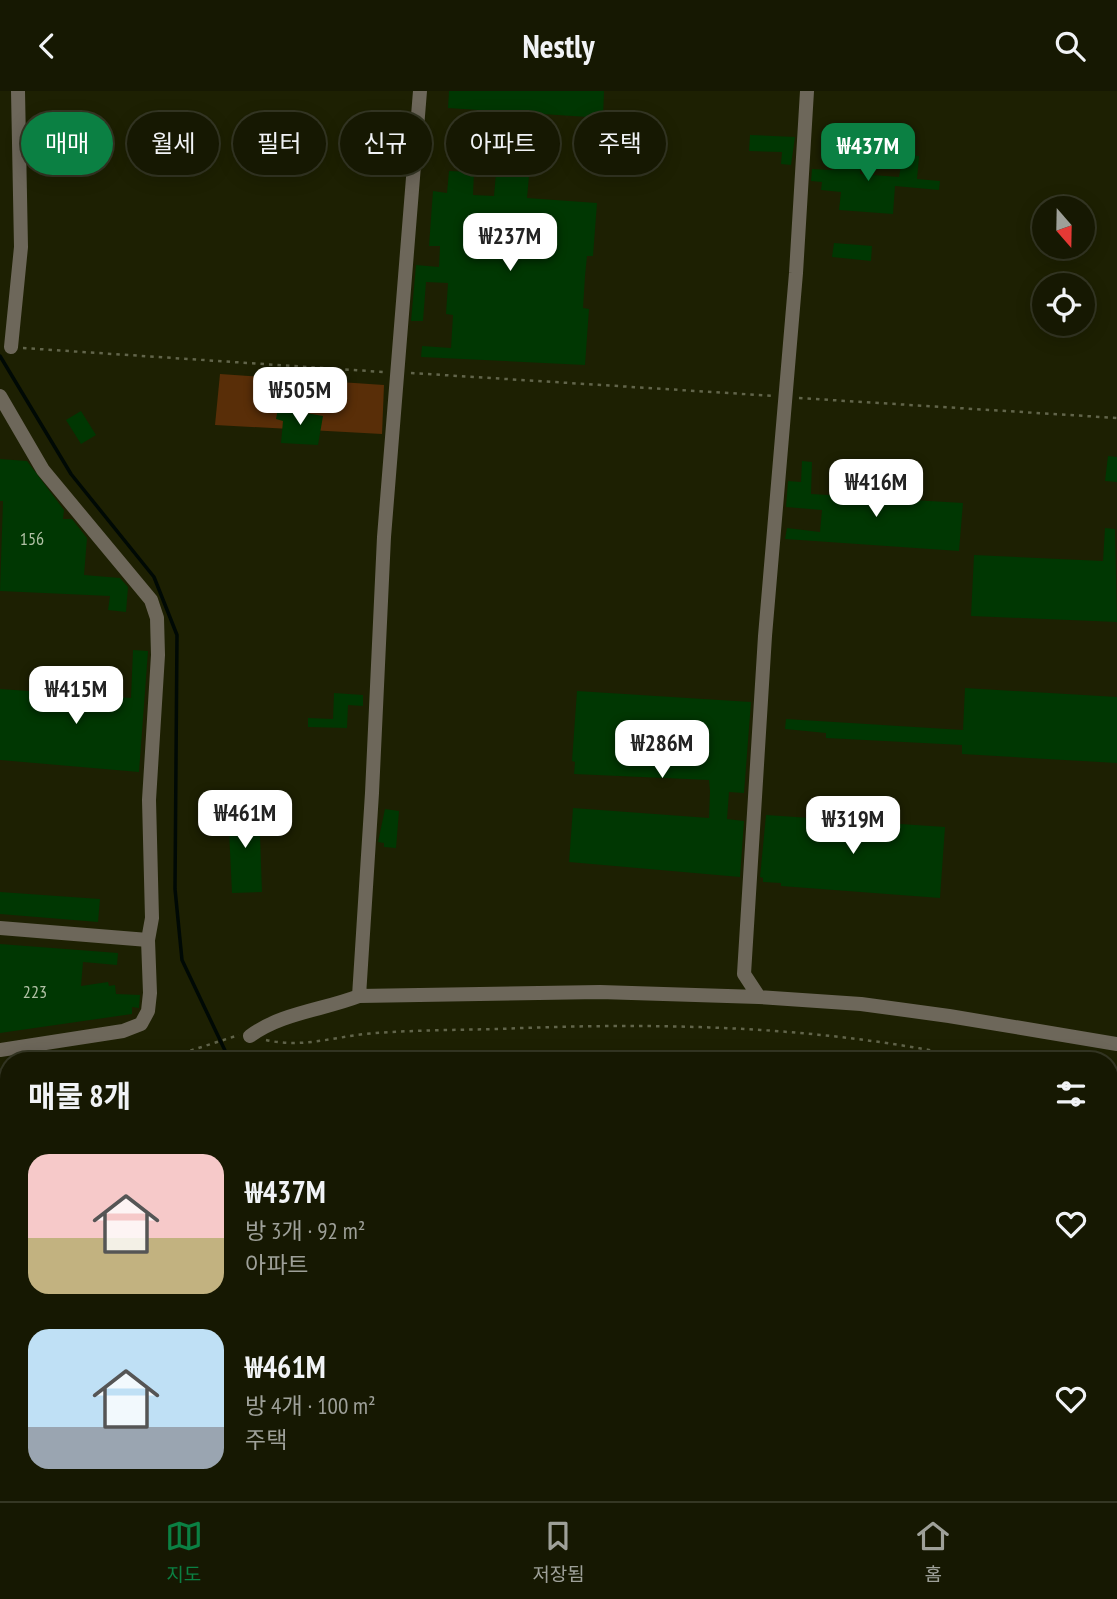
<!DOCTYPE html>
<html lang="ko">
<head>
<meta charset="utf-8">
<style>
  body { margin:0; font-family:"PT Sans Narrow","Noto Sans KR",sans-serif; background:#1f210c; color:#f1f3f6; height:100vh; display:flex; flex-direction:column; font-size:26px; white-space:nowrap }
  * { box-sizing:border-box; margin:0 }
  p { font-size:23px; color:#9ea099 }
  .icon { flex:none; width:38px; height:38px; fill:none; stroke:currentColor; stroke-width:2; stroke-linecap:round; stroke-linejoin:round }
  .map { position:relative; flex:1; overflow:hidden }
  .drawer { position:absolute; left:0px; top:961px; width:1118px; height:450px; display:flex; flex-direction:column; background:#161802; border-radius:28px 28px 0 0; box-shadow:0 4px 18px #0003,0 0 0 2px #353724 }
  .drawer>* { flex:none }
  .banner { position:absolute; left:21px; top:21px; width:700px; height:63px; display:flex; gap:14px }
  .needle { width:46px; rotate:160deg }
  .controls { position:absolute; left:1032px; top:105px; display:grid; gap:14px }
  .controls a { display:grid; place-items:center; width:63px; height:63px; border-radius:50%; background:#161802; box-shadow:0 4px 18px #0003,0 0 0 2px #353724; font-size:35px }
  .price { position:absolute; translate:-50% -60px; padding:0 16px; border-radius:14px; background:#fff; color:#222; font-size:23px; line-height:46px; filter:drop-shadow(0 2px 4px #0008) }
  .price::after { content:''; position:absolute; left:50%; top:42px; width:21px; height:16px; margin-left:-10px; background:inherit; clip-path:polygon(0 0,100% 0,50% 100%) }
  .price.active { background:#0b8043; color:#fff }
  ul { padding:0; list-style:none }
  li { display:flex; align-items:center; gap:21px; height:175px; padding:0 28px }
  li span { display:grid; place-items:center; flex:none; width:196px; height:140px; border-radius:21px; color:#555 }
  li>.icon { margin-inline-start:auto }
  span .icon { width:84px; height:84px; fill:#fffc; stroke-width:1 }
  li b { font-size:30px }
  h2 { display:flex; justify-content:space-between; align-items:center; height:84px; padding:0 28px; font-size:30px }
  .tag { padding:0 24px; border-radius:32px; background:#161802; box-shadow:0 4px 18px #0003,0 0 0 2px #353724; font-size:24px; line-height:63px }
  .tag.active { background:#0b8043; color:#fff }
  header { display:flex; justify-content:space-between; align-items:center; height:91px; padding:0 28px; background:#161802; font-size:32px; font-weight:600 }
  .dock { display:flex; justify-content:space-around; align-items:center; height:98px; border-top:2px solid #353724; background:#161802; font-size:19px; color:#9ea099 }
  .dock a { display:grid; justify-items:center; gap:4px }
  .dock .active { color:#0b8043 }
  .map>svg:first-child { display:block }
  .green { fill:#592e08 }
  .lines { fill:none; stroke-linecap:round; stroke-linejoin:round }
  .stream { stroke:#000905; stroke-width:3.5 }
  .river { stroke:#000905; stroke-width:23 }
  .building { fill:#003702 }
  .path { stroke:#61644a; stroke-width:2.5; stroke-dasharray:3.5 5; stroke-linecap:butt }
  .minor { stroke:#6d675a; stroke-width:14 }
  .labels { text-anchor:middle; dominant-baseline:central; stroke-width:5; stroke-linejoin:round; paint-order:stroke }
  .number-label { font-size:18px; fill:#b1c1a6 }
</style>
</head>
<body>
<header><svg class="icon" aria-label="back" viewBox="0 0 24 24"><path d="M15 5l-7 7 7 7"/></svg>Nestly<svg class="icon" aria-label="search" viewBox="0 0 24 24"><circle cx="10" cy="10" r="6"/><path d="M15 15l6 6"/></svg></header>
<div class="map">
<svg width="1117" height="1410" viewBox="0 0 1117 1410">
  <rect width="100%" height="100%" fill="#1d2002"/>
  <path class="green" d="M 220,283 L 384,294 L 382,343 L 215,334 Z"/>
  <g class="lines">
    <path class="stream" d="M 0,265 L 71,383 L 154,486 L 177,544 L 175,798 L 182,869 L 230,970"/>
    <path class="river" d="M 1110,1107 L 1117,1109
      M 0,1175 L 9,1172"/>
  </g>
  <path class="building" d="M 449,0 L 604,0 L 603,27 L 448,17 Z
    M 750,44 L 795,46 L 791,74 L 781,73 L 782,61 L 749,60 Z
    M 834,59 L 861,60 L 860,83 L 899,86 L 903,63 L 919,65 L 917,88 L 940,90 L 939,99 L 895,95 L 893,123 L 839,119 L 841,101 L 821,99 L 822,91 L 811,90 L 812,78 L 833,79 Z
    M 449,80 L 474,81 L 473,104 L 494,105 L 496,82 L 529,85 L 527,107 L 597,112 L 593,165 L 587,165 L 585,185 L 583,217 L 589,218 L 585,274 L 421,266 L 422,255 L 451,257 L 453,224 L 446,223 L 448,192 L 426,191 L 423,230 L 411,230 L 416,174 L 439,176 L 440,155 L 429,155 L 433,100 L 447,102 Z
    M 834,152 L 872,155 L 871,170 L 832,166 Z
    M 278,317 L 323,325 L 318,354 L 281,352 L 283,330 L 276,328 Z
    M 81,320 L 96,344 L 81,353 L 66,329 Z
    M 1108,365 L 1117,366 L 1117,391 L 1105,390 Z
    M 0,368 L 27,370 L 64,419 L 63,428 L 72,428 L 87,447 L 84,484 L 120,487 L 128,496 L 126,521 L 108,519 L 110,505 L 0,500 L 3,410 L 0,410 Z
    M 802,370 L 812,371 L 811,403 L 963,412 L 959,460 L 785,448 L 787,437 L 820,441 L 822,419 L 786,416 L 788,390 L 801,391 Z
    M 1105,437 L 1115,438 L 1117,531 L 971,525 L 974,464 L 1103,470 Z
    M 133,559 L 148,560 L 139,681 L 0,669 L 0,598 L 131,607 Z
    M 965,597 L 1117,606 L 1117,672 L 962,663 L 962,654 L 826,647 L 826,642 L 785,638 L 786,628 L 963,639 Z
    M 577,600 L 751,611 L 744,702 L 729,701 L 727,728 L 744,730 L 740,786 L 569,771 L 573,717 L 709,727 L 710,700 L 709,689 L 574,683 L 575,671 L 572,670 Z
    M 334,602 L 363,604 L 363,615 L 348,614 L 347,637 L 308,636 L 308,627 L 333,628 Z
    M 259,716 L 262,801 L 232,802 L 228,718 Z
    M 385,718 L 399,720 L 396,757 L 384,756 L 384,752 L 378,751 Z
    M 766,724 L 945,736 L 940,807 L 781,795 L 781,792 L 763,791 L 763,787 L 760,786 Z
    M 0,801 L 100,808 L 98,831 L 0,823 Z
    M 0,853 L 118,862 L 117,874 L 83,871 L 81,895 L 108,891 L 109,895 L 115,894 L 116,903 L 140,904 L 139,917 L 132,916 L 132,923 L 0,942 Z"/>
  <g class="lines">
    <path class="path" d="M 23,257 L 383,281
      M 411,282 L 775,305
      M 799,307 L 1117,327
      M 266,949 C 300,957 330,947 365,943 C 409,939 454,939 498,938 C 659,931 825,934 983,970
      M 158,970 L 239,944
      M 1110,997 L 1117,999
      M 0,999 L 9,998
      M 1110,1198 L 1117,1199
      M 0,1216 L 9,1214"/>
    <path class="minor" d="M 11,256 L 21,156 L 18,0
      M 0,305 L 43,379 L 151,509 L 157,527 L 158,564 L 149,709 L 152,827 L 148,849 L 150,902 L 148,920 L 141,933 L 123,940 L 0,959
      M 0,837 L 148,849
      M 359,905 L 372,702 L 384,446 L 420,0
      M 759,906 L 744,883 L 765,545 L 796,182 L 807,0
      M 250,945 C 281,922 323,919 359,905 L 600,901 L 759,906 L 861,913 L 949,925 L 1117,953
      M 1110,1242 L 1117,1243
      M 0,1255 L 9,1254"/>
  </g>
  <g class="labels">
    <g class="number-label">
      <text x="32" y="447">156</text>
      <text x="35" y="900">223</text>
    </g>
  </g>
</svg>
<div class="controls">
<a><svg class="needle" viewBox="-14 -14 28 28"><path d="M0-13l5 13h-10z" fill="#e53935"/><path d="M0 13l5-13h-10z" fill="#9ea099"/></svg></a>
<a><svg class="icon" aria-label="locate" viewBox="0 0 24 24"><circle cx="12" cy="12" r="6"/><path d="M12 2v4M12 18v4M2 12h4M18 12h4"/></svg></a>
</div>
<b class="price active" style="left:868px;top:92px">₩437M</b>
<b class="price" style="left:510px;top:182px">₩237M</b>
<b class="price" style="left:300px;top:336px">₩505M</b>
<b class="price" style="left:876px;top:428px">₩416M</b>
<b class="price" style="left:76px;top:635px">₩415M</b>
<b class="price" style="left:662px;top:689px">₩286M</b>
<b class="price" style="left:245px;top:759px">₩461M</b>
<b class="price" style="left:853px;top:765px">₩319M</b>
<div class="banner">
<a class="tag active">매매</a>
<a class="tag">월세</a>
<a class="tag">필터</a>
<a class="tag">신규</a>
<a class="tag">아파트</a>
<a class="tag">주택</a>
</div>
<section class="drawer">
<h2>매물 8개<svg class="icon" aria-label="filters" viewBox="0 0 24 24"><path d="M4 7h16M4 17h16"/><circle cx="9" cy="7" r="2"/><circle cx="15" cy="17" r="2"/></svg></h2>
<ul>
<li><span style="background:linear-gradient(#f6c9c9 60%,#c2b280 0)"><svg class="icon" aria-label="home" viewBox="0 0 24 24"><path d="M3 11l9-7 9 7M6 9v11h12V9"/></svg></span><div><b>₩437M</b><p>방 3개 · 92 m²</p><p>아파트</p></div><svg class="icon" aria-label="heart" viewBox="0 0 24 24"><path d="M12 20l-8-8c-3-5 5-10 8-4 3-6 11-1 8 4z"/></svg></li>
<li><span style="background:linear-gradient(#bfe0f5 70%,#9aa5b1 0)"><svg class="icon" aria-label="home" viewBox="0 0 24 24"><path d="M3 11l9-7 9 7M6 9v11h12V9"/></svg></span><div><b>₩461M</b><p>방 4개 · 100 m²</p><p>주택</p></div><svg class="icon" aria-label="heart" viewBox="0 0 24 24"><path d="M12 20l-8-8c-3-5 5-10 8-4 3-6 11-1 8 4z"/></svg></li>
</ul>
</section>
</div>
<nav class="dock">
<a class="active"><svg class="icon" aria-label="map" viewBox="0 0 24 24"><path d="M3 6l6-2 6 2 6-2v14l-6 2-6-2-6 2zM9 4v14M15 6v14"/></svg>지도</a>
<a><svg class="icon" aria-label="saved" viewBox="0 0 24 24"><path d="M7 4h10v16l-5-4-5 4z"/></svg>저장됨</a>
<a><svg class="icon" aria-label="home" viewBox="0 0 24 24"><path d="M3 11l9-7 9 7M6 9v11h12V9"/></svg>홈</a>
</nav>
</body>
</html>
